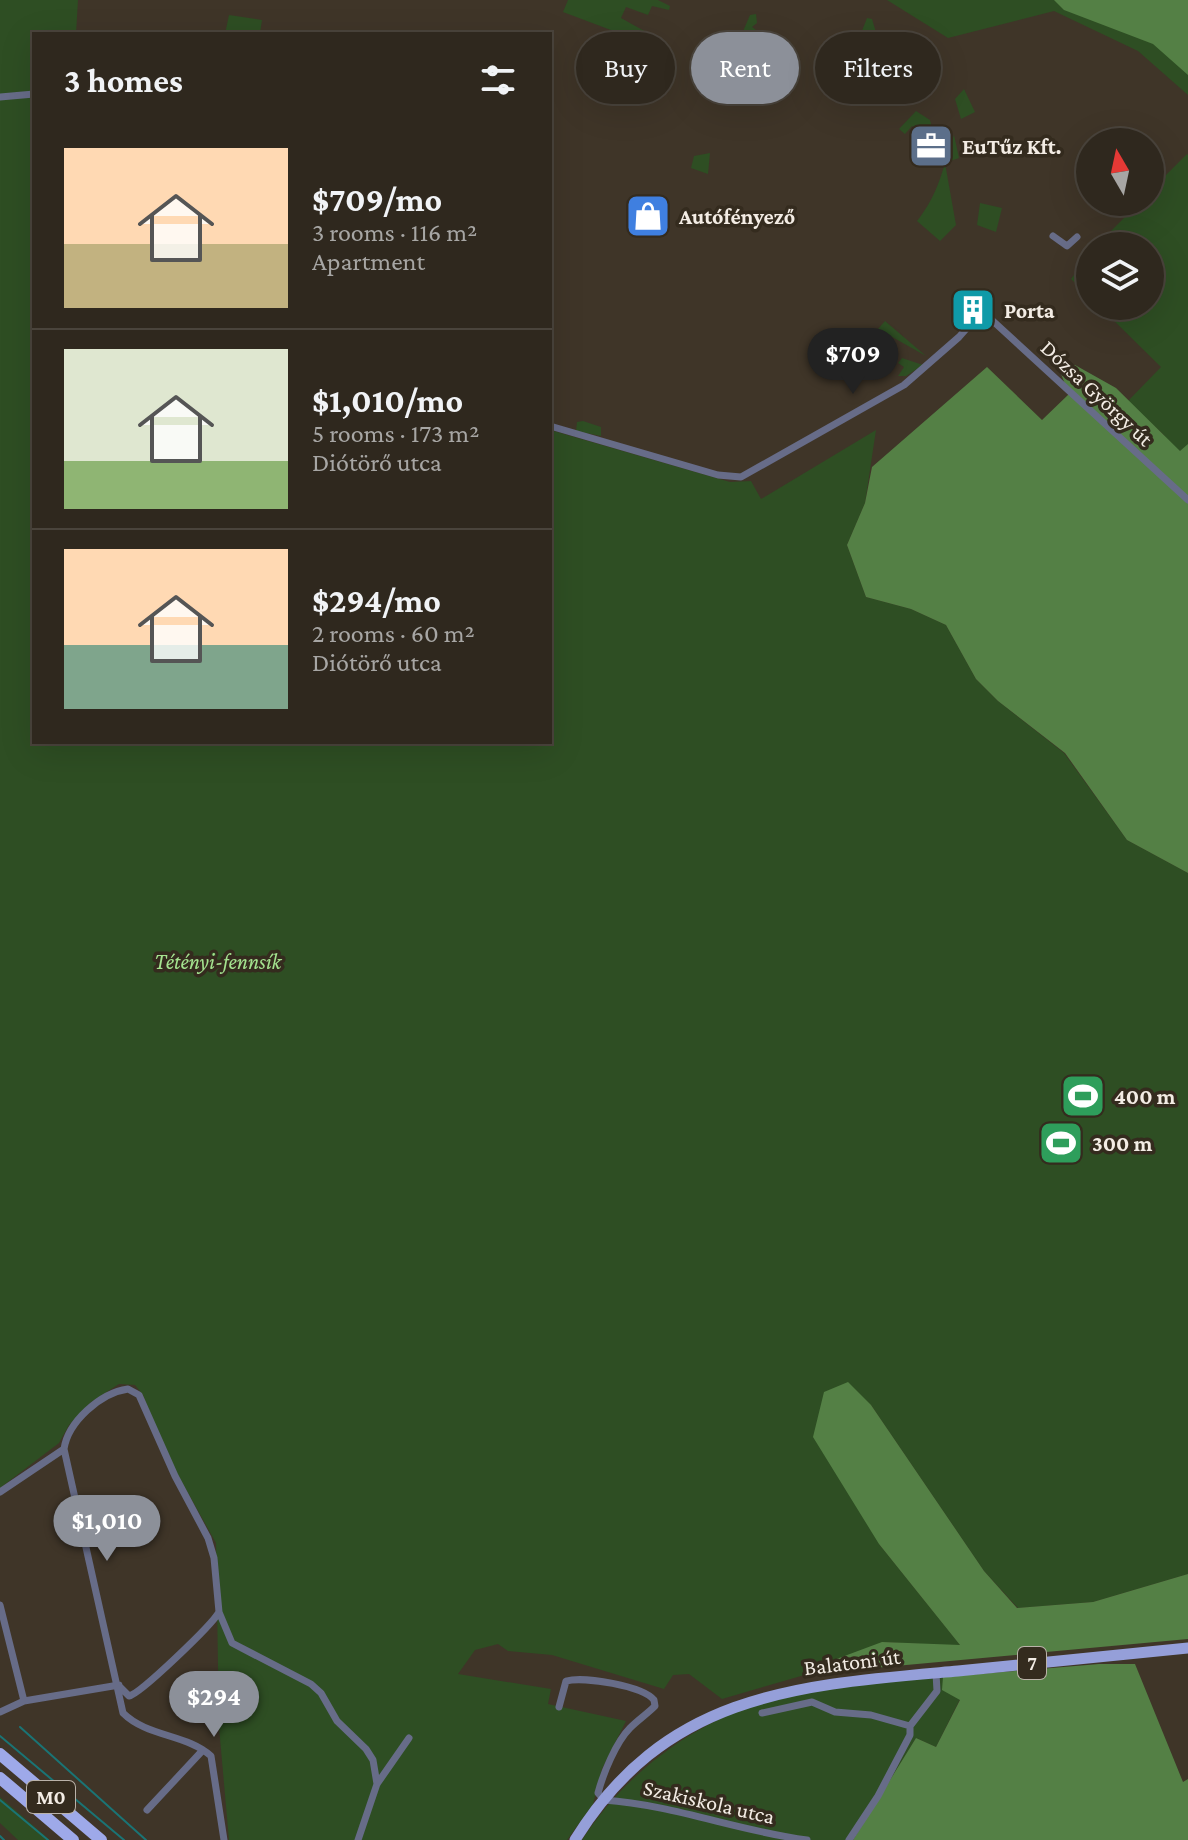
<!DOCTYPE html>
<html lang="en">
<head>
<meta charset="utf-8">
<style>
  body { margin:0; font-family:"Crimson Pro",serif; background:#3b342b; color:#f1f3f6; height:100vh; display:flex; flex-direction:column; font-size:30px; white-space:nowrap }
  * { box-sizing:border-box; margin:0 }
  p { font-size:26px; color:#a7a6a4 }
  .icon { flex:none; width:44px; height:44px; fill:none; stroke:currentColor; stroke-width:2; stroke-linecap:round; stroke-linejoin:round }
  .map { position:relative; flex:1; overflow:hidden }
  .panel { position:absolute; left:32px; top:32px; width:520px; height:712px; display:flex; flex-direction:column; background:#2f281e; border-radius:0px; box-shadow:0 8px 32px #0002,0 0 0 2px #4a443c }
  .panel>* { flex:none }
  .top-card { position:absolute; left:576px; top:32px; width:492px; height:72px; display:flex; gap:16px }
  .needle { width:52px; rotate:351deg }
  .controls { position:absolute; left:1076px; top:128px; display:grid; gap:16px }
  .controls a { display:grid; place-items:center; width:88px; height:88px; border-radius:50%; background:#2f281e; box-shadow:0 8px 32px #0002,0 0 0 2px #4a443c; font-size:40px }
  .price { position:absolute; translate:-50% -68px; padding:0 18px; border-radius:28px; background:#8c9099; color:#fff; font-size:26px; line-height:52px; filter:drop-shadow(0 2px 4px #0008) }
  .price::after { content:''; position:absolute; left:50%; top:48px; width:24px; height:18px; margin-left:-12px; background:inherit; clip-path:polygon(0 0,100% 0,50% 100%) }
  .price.selected { background:#222; color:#fff }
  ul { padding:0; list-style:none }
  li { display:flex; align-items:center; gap:24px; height:200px; padding:0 32px }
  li+li { border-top:2px solid #4a443c }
  li span { display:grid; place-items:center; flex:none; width:224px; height:160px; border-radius:0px; color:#555 }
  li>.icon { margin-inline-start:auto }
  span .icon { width:96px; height:96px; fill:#fffc; stroke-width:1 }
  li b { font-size:34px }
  h2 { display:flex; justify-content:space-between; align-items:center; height:96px; padding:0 32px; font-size:34px }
  .pill { padding:0 28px; border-radius:36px; background:#2f281e; box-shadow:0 8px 32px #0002,0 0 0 2px #4a443c; font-size:28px; line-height:72px }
  .pill.selected { background:#8c9099; color:#fff }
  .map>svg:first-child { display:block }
  .green { fill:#2e4e23 }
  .forest { fill:#548045 }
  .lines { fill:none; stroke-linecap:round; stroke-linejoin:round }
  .stream { stroke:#1a7475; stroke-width:2 }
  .minor { stroke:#676c88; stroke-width:7 }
  .primary { stroke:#959fd9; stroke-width:11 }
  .trunk { stroke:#9ea9e9; stroke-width:12 }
  .labels { text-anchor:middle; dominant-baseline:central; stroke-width:7; stroke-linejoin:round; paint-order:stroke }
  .shield { fill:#342b1e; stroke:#bab2a9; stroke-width:2 }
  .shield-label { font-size:20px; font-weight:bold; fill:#f3ece4 }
  .poi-label { font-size:22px; font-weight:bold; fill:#f3ece4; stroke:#342b1e; text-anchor:start }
  .street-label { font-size:22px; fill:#f3ece4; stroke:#342b1e }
  .park-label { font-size:22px; font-style:italic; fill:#a4e38f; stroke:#342b1e }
</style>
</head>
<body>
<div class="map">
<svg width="1188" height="1840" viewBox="0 0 1188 1840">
  <rect width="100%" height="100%" fill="#3f3528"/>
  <path class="green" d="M 0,0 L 78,0 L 76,34 L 34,34 L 34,742 L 550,742 L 550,430 L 730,482 L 751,481 L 761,499 L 876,430 L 865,503 L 847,545 L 866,597 L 911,609 L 946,625 L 976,679 L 998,701 L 1064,753 L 1127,840 L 1188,873 L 1188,1574 L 1093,1602 L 1018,1608 L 984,1571 L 871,1405 L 879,1544 L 961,1646 L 882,1642 L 854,1663 L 824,1665 L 808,1674 L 722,1699 L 689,1674 L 673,1675 L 664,1689 L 552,1655 L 508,1651 L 498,1644 L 475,1650 L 458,1674 L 551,1689 L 548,1704 L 626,1721 L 602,1769 L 593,1804 L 567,1840 L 229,1840 L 219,1727 L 216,1543 L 168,1457 L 143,1395 L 135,1385 L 119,1384 L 91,1402 L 69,1425 L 59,1443 L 0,1488 Z
    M 568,0 L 658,0 L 670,6 L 669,10 L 652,6 L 648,15 L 626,7 L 621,18 L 655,37 L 653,43 L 648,44 L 563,12 Z
    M 887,0 L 1188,0 L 1188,95 L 1138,51 L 1054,11 L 948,38 Z
    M 756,14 L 757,23 L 752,27 L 760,33 L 746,30 L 764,38 L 761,45 L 747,39 L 744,45 L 738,43 L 750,15 Z
    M 229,15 L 262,20 L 260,33 L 264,34 L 225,34 Z
    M 867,18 L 872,19 L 878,39 L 869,43 L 871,61 L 862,61 L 863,43 L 858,41 Z
    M 964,89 L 975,112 L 961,119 L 955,99 Z
    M 916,111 L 930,120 L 933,131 L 928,137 L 912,126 L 905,134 L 899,129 Z
    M 954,135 L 959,158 L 945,163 L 956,225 L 940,241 L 917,221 C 940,192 942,169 954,135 Z
    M 710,153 L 708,174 L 691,168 L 694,156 Z
    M 1187,154 L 1188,155 L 1188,479 L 1164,435 L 1128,401 L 1161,367 L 1099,306 L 1150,306 L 1150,246 L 1096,246 L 1140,202 L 1150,202 L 1150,191 Z
    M 980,203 L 1002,208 L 996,232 L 977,225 Z
    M 1090,253 L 1090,297 L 1071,279 Z
    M 885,321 L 926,356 L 878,329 Z
    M 873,335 L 886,350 L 872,372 L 861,361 L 865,355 L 859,351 Z
    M 902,358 L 923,365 L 906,376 L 898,376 L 904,367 L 898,363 Z
    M 583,421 L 601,427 L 601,436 L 576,431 L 577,422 Z
    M 943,1677 L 960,1699 L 936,1747 L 916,1738 L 853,1840 L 582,1840 C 629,1768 702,1716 786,1695 C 831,1683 895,1682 943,1677 Z
    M 0,1797 L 50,1840 L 18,1840 L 0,1823 Z"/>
  <path class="forest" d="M 1054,0 L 1188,0 L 1188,75 L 1153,44 L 1064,10 Z
    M 1075,365 L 1116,388 L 1180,451 L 1188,444 L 1188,873 L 1127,840 L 1065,753 L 998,701 L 976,679 L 946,625 L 911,609 L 866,597 L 847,545 L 865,503 L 872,467 L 987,367 L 1042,420 L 1069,394 L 1059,369 Z
    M 848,1382 L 871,1405 L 984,1571 L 1017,1608 L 1093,1602 L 1188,1574 L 1188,1639 L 808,1674 L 815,1667 L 882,1642 L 960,1645 L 879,1544 L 813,1437 L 824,1392 Z
    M 1099,1664 L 1135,1664 L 1183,1782 L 1188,1779 L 1188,1840 L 853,1840 L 916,1738 L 936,1747 L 960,1700 L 942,1690 L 943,1677 Z"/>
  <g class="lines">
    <path class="stream" d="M 20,1727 L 146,1840
      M 0,1736 L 124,1840
      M 0,1800 L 48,1840
      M 0,1836 L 4,1840"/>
    <path class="minor" d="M 0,97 L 34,94
      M 1053,236 L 1067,246 L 1077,237
      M 550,426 L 718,475 L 741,477 L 904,385 L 959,337 L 982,311 L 1188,500
      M 64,1449 L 123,1713 C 147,1737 187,1734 211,1756 L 224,1840
      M 0,1492 L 64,1449 C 68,1422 100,1393 128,1389 L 139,1395 L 175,1476 L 208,1538 L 214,1558 L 219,1612 L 232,1643 L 311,1684 L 321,1693 L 337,1721 L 366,1749 L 373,1760 L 377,1784
      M 0,1605 L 24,1701
      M 120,1687 L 129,1696 C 140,1694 212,1625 219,1612
      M 559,1707 L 566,1681 C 584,1676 643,1686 654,1700 L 655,1706 C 647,1714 638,1720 630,1728 C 616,1742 603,1774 598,1793 L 604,1800 C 674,1805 738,1831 807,1840
      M 0,1712 L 24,1701 L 119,1685
      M 762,1713 L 812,1702 L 835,1712 L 871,1715 L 910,1726 L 910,1735 L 878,1796 L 849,1840
      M 910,1726 L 937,1691 L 936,1673
      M 147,1810 L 203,1750
      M 358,1840 L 377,1784 L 409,1738"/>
    <path class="primary" d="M 575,1840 C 667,1691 801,1685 958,1671 C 1034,1663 1111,1656 1188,1648"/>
    <path class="trunk" d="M 0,1754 L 101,1840
      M 0,1778 L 73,1840"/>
  </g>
  <defs>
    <g id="office-square" transform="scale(2.3)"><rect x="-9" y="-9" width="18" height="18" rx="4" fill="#5c6f8a" stroke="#342b1e"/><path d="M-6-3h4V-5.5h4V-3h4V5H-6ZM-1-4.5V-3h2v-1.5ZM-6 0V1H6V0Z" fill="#fff"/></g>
    <g id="shop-square" transform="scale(2.3)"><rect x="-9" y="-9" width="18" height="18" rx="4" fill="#3f7fe0" stroke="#342b1e"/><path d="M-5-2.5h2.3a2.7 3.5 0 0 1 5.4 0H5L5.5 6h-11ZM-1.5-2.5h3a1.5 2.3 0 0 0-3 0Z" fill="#fff"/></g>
    <g id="building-square" transform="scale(2.3)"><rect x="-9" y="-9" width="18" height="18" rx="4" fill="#0f9aa8" stroke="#342b1e"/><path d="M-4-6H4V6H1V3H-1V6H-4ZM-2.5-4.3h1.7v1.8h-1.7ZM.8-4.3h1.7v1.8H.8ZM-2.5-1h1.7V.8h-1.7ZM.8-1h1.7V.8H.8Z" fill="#fff"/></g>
    <g id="stadium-square" transform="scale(2.3)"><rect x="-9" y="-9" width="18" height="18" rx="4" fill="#2e9e5b" stroke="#342b1e"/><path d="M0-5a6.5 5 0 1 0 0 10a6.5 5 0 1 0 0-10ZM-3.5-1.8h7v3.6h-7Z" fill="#fff"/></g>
  </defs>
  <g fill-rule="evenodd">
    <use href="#office-square" x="931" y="146"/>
    <use href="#shop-square" x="648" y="216"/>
    <use href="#building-square" x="973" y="310"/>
    <use href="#stadium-square" x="1083" y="1096"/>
    <use href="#stadium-square" x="1061" y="1143"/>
  </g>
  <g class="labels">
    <g class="shield">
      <rect x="1018" y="1647" width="28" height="32" rx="6"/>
      <rect x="27" y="1781" width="48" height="32" rx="6"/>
    </g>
    <g class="shield-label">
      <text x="1032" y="1663">7</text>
      <text x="51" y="1797">M0</text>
    </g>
    <g class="poi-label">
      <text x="962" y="146">EuTűz Kft.</text>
      <text x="679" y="216">Autófényező</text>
      <text x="1004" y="310">Porta</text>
      <text x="1114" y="1096">400 m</text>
      <text x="1092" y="1143">300 m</text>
    </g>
    <g class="street-label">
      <text transform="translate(1097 393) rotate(43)">Dózsa György út</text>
      <text transform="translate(852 1662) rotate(-7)">Balatoni út</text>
      <text transform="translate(709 1802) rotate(13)">Szakiskola utca</text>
    </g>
    <g class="park-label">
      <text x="218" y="961">Tétényi-fennsík</text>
    </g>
  </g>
</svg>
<div class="controls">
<a><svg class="needle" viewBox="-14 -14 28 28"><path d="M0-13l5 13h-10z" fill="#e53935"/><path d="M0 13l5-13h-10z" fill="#a7a6a4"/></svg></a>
<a><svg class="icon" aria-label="layers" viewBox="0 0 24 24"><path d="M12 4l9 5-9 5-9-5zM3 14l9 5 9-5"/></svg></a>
</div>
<b class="price selected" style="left:853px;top:396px">$709</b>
<b class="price" style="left:107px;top:1563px">$1,010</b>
<b class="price" style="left:214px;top:1739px">$294</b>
<div class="top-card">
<a class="pill">Buy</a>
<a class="pill selected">Rent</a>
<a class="pill">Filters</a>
</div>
<section class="panel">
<h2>3 homes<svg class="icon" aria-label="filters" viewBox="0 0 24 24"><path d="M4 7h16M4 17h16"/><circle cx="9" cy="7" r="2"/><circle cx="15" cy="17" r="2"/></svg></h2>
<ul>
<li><span style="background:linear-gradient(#ffd9b3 60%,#c2b280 0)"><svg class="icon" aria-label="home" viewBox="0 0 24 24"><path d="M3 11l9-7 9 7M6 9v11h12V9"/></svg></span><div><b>$709/mo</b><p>3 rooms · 116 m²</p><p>Apartment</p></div></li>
<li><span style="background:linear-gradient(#dfe7d0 70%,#8fb573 0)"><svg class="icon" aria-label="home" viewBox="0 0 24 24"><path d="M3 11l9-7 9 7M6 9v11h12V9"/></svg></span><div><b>$1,010/mo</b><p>5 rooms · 173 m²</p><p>Diótörő utca</p></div></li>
<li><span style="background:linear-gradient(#ffd9b3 60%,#7fa58c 0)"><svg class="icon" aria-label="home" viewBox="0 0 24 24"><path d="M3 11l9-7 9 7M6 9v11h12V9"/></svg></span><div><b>$294/mo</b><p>2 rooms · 60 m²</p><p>Diótörő utca</p></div></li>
</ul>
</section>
</div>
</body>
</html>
